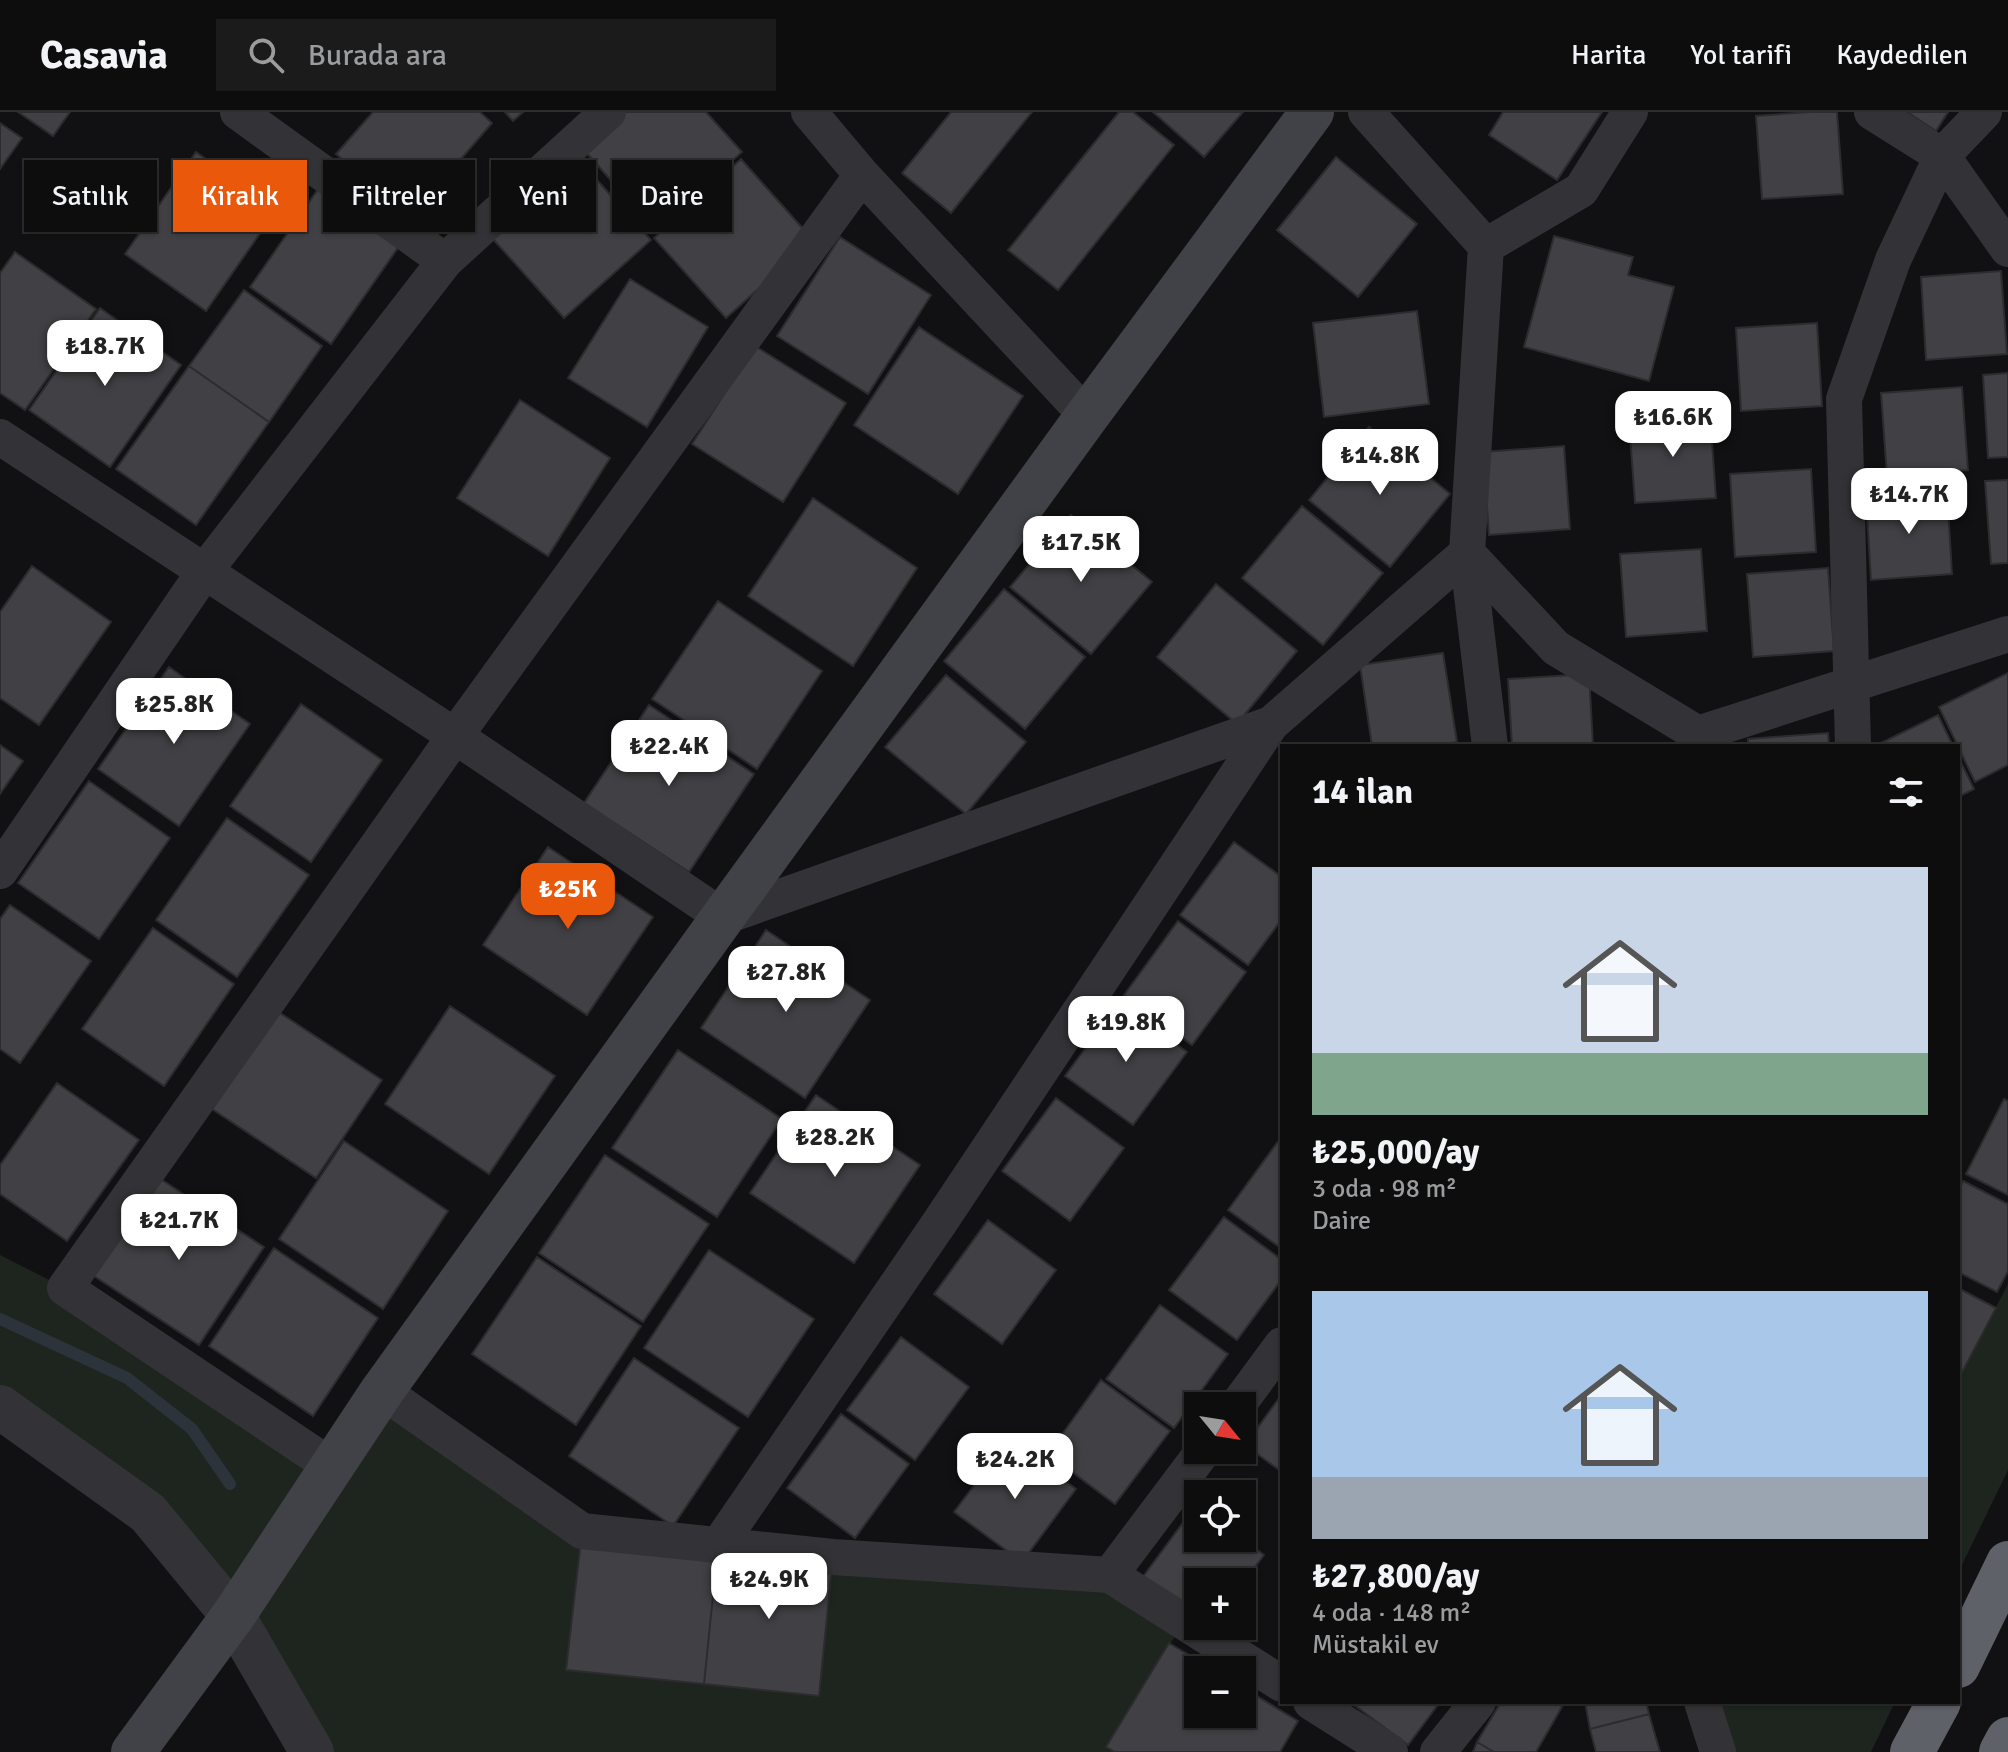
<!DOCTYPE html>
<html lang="tr">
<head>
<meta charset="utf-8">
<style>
  body { margin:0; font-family:Signika,sans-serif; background:#1b1b1c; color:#f1f3f6; height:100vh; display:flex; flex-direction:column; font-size:30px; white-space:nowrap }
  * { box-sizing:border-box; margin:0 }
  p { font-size:26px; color:#9a9c9e }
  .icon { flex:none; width:44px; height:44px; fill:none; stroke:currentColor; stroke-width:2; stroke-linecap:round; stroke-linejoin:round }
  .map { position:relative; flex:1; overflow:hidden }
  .sheet { position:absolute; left:1280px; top:632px; width:680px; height:960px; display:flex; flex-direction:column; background:#0d0d0e; border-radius:0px; box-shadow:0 2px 6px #0004,0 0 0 2px #2d2d2e }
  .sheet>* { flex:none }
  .hud { position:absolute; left:24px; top:48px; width:760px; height:72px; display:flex; gap:16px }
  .needle { width:52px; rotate:120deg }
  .buttons { position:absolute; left:1184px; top:1280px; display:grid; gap:16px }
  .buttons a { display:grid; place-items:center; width:72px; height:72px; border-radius:0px; background:#0d0d0e; box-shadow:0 2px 6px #0004,0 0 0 2px #2d2d2e; font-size:40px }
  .price { position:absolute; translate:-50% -68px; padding:0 18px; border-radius:16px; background:#fff; color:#222; font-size:26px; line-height:52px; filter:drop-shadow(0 2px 4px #0008) }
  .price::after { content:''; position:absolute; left:50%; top:48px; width:24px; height:18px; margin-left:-12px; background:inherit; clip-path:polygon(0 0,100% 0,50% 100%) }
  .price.selected { background:#ea580c; color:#fff }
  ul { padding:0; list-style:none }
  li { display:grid; align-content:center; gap:16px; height:424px; padding:0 32px }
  li span { display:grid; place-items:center; height:248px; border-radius:0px; color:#555 }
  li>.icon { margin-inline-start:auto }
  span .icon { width:144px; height:144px; fill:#fffc; stroke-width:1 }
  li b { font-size:34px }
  h2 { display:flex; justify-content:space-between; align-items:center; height:96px; padding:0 32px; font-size:34px }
  .chip { padding:0 28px; border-radius:0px; background:#0d0d0e; box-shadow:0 2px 6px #0004,0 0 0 2px #2d2d2e; font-size:28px; line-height:72px }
  .chip.selected { background:#ea580c; color:#fff }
  header { display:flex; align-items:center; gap:48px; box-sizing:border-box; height:112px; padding:0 40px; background:#0d0d0e; border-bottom:2px solid #2d2d2e }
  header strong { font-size:38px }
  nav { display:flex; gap:44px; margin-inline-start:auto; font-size:28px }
  .search { width:560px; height:72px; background:#1b1b1c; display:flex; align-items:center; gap:20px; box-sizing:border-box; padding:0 28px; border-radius:0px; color:#9a9c9e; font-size:30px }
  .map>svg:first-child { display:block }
  .green { fill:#1e251f }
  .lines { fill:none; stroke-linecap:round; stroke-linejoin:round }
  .stream { stroke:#2c333a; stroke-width:12 }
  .building { fill:#414145; stroke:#2c2c2e; stroke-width:2 }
  .minor { stroke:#333337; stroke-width:36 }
  .tertiary { stroke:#333337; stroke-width:44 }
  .secondary { stroke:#414247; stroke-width:44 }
  .motorway { stroke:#5f6168; stroke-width:44 }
</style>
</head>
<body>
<header>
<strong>Casavia</strong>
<div class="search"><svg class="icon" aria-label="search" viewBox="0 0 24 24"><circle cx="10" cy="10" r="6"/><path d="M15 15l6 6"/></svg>Burada ara</div>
<nav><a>Harita</a><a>Yol tarifi</a><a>Kaydedilen</a></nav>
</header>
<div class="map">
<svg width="2008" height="1640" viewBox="0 0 2008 1640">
  <rect width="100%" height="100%" fill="#111113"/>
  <path class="green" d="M 0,1143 L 65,1176 L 331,1354 L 382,1279 L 582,1419 L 566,1558 L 819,1584 L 833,1445 L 1110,1463 L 1184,1510 L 1106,1634 L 1115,1640 L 312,1640 L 233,1504 L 0,1295 Z
    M 2008,1172 L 2008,1358 L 1958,1461 L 1958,1268 Z
    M 1702,1590 L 1895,1590 L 1871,1640 L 1718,1640 Z"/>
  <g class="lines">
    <path class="stream" d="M 0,1207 L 127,1266 L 192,1317 L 230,1372"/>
  </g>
  <path class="building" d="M 18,0 L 70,0 L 53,24 Z
    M 373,0 L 480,0 L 492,11 L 410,106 L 336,42 Z
    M 505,0 L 523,0 L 513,9 Z
    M 626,0 L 706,0 L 742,40 L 655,118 L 584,38 Z
    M 951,0 L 1032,0 L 951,101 L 902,61 Z
    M 1119,0 L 1133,0 L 1174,33 L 1058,178 L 1008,138 Z
    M 1153,0 L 1243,0 L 1204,45 Z
    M 1503,0 L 1602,0 L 1557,68 L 1489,23 Z
    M 1809,0 L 1837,0 L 1843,82 L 1762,87 L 1756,4 Z
    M 1907,0 L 1948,0 L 1936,19 Z
    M 0,11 L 22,26 L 0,57 Z
    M 196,40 L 277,97 L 206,199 L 125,142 Z
    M 1336,45 L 1417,112 L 1358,185 L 1277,118 Z
    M 741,47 L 813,128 L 726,206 L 654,126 Z
    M 579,48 L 651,128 L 564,206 L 492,126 Z
    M 321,73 L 402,130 L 331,232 L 250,175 Z
    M 1554,124 L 1633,145 L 1628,163 L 1674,175 L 1649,269 L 1524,235 Z
    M 840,125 L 931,183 L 868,282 L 777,224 Z
    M 15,140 L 96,197 L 25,298 L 0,281 L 0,161 Z
    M 2001,159 L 2007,242 L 1926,248 L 1921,165 Z
    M 630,167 L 708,215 L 647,315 L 568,266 Z
    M 244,178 L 322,234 L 269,310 L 189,254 Z
    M 100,196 L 181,253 L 110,355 L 29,298 Z
    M 1417,199 L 1429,292 L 1324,305 L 1313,211 Z
    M 1817,211 L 1822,294 L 1741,299 L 1736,216 Z
    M 919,215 L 1023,284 L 958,382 L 854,313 Z
    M 755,234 L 846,291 L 783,390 L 692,332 Z
    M 189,254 L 269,310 L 196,413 L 116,357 Z
    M 2008,261 L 2008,345 L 1988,346 L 1983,263 Z
    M 1962,275 L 1968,358 L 1887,364 L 1881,281 Z
    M 520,288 L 610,346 L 548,444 L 457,386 Z
    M 1710,303 L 1716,386 L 1635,391 L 1629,309 Z
    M 1369,315 L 1450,382 L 1390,455 L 1309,388 Z
    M 1564,334 L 1570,417 L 1489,423 L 1483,340 Z
    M 1811,357 L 1816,440 L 1735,445 L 1730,362 Z
    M 2008,368 L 2008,451 L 1991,452 L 1985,369 Z
    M 1947,380 L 1952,462 L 1871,468 L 1866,385 Z
    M 813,386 L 917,456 L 853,554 L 748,484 Z
    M 1302,394 L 1383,461 L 1323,533 L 1242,466 Z
    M 1071,403 L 1152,470 L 1091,542 L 1010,475 Z
    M 1701,437 L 1707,519 L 1626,525 L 1620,442 Z
    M 32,454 L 111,510 L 39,613 L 0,586 L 0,500 Z
    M 1828,456 L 1834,539 L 1753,545 L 1747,462 Z
    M 1216,472 L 1297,539 L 1237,612 L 1157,545 Z
    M 1004,477 L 1085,545 L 1025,617 L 944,549 Z
    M 718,489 L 822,559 L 757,657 L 652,587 Z
    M 1443,541 L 1457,630 L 1433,634 L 1372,634 L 1360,553 Z
    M 169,555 L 250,612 L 179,714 L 98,657 Z
    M 2008,561 L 2008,653 L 1975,670 L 1939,595 Z
    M 1589,562 L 1593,634 L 1512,634 L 1508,567 Z
    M 946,563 L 1026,630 L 966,702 L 885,635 Z
    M 301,592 L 382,648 L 311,750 L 230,694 Z
    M 649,593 L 754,662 L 689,760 L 584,691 Z
    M 1938,603 L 1953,634 L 1875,634 Z
    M 1828,621 L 1829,634 L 1748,634 L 1748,627 Z
    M 0,633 L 23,649 L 0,682 Z
    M 1958,644 L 1974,677 L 1958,685 Z
    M 89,669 L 170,726 L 99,827 L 18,771 Z
    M 227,706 L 309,763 L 237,865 L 156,808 Z
    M 1234,730 L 1282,765 L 1282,807 L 1248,853 L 1180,803 Z
    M 548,735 L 653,805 L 587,903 L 483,833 Z
    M 1958,752 L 1961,753 L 1958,832 Z
    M 10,793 L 91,849 L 20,951 L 0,937 L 0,807 Z
    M 1178,809 L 1246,860 L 1192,933 L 1124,883 Z
    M 153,816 L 234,872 L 164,974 L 82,917 Z
    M 766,818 L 870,888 L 805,986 L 701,916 Z
    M 1119,890 L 1187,940 L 1133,1013 L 1065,964 Z
    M 450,894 L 555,964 L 489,1062 L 385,992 Z
    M 277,899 L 382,968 L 316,1066 L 212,997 Z
    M 678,938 L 782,1007 L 717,1105 L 612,1036 Z
    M 57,971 L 139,1028 L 67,1129 L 0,1082 L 0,1053 Z
    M 816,983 L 920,1053 L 854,1151 L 750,1081 Z
    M 1056,986 L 1124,1036 L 1070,1109 L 1002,1059 Z
    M 2004,987 L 2008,989 L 2008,1083 L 1966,1062 Z
    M 1282,1024 L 1282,1137 L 1228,1098 Z
    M 344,1029 L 448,1099 L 383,1197 L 279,1127 Z
    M 605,1043 L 709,1112 L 643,1210 L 539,1141 Z
    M 159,1066 L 264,1135 L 199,1233 L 94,1164 Z
    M 1963,1069 L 2008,1092 L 2008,1159 L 1997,1180 L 1958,1160 L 1958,1079 Z
    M 1224,1105 L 1282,1148 L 1282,1167 L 1237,1228 L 1169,1178 Z
    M 988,1108 L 1056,1158 L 1002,1232 L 934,1182 Z
    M 274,1136 L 378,1206 L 313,1304 L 209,1234 Z
    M 709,1138 L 814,1207 L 748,1305 L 644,1236 Z
    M 537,1145 L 641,1214 L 576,1313 L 472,1242 Z
    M 1958,1176 L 1996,1196 L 1958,1268 Z
    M 1160,1193 L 1228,1242 L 1174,1316 L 1106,1267 Z
    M 901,1225 L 969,1275 L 915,1348 L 847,1298 Z
    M 634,1246 L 739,1316 L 673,1414 L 569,1344 Z
    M 1101,1268 L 1170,1319 L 1115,1392 L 1048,1342 Z
    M 1282,1282 L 1282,1360 L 1245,1333 Z
    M 841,1302 L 909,1352 L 855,1426 L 787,1376 Z
    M 1009,1327 L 1076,1377 L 1022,1450 L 954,1400 Z
    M 1196,1393 L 1198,1394 L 1198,1426 L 1241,1426 L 1264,1443 L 1242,1472 L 1242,1470 L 1198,1470 L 1198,1508 L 1142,1466 Z
    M 582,1419 L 718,1434 L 704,1572 L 566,1558 Z
    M 718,1434 L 833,1445 L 819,1584 L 704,1572 Z
    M 1169,1531 L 1214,1558 L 1198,1558 L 1198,1602 L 1242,1602 L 1242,1575 L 1298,1609 L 1280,1640 L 1115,1640 L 1106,1635 Z
    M 1350,1590 L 1440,1590 L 1408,1633 Z
    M 1501,1590 L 1558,1590 L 1563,1593 L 1536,1640 L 1494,1640 L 1477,1630 Z
    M 1585,1590 L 1646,1590 L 1649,1602 L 1590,1617 Z
    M 1649,1602 L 1660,1640 L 1596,1640 L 1590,1617 Z
    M 1477,1630 L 1494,1640 L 1473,1640 Z"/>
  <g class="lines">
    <path class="minor" d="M 238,0 L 445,149
      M 809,0 L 862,63 L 1087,304
      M 1366,0 L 1486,134 L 1467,441 L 1490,634
      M 1872,0 L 1942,44 L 2008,137
      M 1486,134 L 1581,78 L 1630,0
      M 0,325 L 455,624 L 723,805 L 1271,612
      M 1853,634 L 1844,287 L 1893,148 L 1942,44 L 1984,0
      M 0,759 L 204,460 L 445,149 L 608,0
      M 382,1279 L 582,1419 L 833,1445 L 1110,1463 L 1282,1572
      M 1237,1294 L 1282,1233
      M 331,1354 L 65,1176 L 455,624 L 862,63
      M 718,1434 L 940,1110 L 1271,612 L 1467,441 L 1556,536 L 1698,622 L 2008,522
      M 1110,1463 L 1204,1338
      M 1311,1590 L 1390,1640
      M 1702,1590 L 1718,1640
      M 1438,1640 L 1478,1590"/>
    <path class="tertiary" d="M 0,1295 L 148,1401 L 233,1504 L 312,1640"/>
    <path class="secondary" d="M 133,1640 L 233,1504 L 382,1279 L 723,805 L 1087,304 L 1312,0"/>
    <path class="motorway" d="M 1958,1554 L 2008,1451
      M 1912,1640 L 1939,1590
      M 2001,1640 L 2008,1627"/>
  </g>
</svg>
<div class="buttons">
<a><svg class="needle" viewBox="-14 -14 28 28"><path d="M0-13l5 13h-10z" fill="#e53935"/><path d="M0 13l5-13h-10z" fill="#9a9c9e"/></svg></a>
<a><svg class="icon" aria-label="locate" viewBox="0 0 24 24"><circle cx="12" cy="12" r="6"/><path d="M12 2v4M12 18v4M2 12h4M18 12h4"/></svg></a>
<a>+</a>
<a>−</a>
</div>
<b class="price" style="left:105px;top:276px">₺18.7K</b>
<b class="price" style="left:1673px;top:347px">₺16.6K</b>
<b class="price" style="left:1380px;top:385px">₺14.8K</b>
<b class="price" style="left:1909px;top:424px">₺14.7K</b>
<b class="price" style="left:1081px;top:472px">₺17.5K</b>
<b class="price" style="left:174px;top:634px">₺25.8K</b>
<b class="price" style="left:669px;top:676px">₺22.4K</b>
<b class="price selected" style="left:568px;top:819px">₺25K</b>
<b class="price" style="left:786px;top:902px">₺27.8K</b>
<b class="price" style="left:1126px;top:952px">₺19.8K</b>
<b class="price" style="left:835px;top:1067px">₺28.2K</b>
<b class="price" style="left:179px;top:1150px">₺21.7K</b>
<b class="price" style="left:1015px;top:1389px">₺24.2K</b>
<b class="price" style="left:769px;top:1509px">₺24.9K</b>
<div class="hud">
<a class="chip">Satılık</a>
<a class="chip selected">Kiralık</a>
<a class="chip">Filtreler</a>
<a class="chip">Yeni</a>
<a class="chip">Daire</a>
</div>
<section class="sheet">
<h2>14 ilan<svg class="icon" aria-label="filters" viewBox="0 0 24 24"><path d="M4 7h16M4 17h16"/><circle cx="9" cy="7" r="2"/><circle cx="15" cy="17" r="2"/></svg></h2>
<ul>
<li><span style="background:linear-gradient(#c9d6e8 75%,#7fa58c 0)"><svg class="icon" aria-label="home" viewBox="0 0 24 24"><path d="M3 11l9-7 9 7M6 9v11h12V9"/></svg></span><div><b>₺25,000/ay</b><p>3 oda · 98 m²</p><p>Daire</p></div></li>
<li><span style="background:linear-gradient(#a9c7e8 75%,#9aa5b1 0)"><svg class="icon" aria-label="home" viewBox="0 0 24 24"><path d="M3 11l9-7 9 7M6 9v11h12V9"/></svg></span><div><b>₺27,800/ay</b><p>4 oda · 148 m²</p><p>Müstakil ev</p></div></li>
</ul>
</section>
</div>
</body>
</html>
